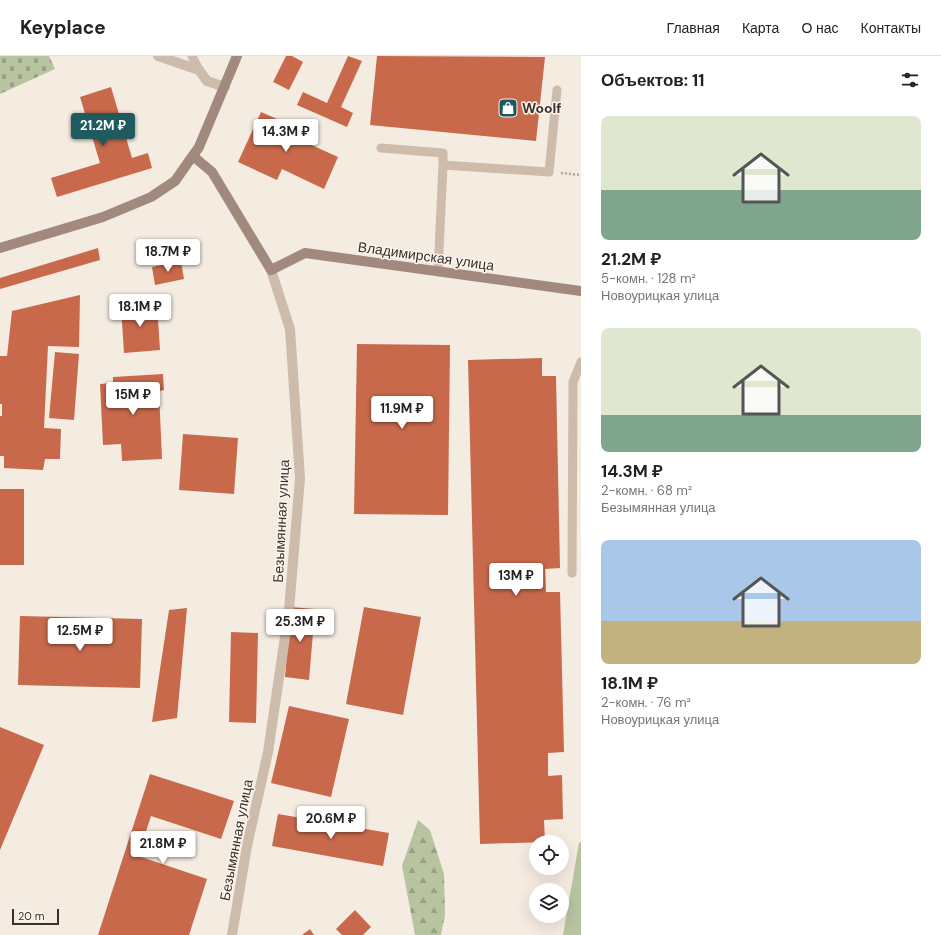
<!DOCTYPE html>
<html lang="ru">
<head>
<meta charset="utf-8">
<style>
  body { margin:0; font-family:"DM Sans",sans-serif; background:#f2f2f2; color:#222; height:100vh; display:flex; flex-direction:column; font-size:15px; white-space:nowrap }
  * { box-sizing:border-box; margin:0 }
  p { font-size:13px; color:#767676 }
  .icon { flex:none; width:22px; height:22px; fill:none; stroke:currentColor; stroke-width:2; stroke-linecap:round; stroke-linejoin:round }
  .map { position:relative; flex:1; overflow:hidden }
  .panel { display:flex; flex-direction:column; background:#fff; width:360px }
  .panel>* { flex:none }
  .buttons { position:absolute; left:529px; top:779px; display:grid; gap:8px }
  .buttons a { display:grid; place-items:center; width:40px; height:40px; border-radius:50%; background:#fff; box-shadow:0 4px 16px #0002; font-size:20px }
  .scale { position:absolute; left:12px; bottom:10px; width:47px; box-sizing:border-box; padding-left:4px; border:2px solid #3b302b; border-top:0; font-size:11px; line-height:14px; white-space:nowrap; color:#3b302b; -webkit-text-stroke:3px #fbf5ee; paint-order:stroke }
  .price { position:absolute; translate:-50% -34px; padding:0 9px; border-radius:4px; background:#fff; color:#222; font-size:13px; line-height:26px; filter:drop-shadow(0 1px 2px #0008) }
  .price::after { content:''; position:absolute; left:50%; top:24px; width:12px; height:9px; margin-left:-6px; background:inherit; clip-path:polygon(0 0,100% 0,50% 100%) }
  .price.active { background:#1f5a5e; color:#fff }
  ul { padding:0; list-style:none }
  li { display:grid; align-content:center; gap:8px; height:212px; padding:0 20px }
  li span { display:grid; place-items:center; height:124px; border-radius:8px; color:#555 }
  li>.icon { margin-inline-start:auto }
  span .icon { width:72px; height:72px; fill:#fffc; stroke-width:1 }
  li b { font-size:17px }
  h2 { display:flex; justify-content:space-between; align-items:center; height:48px; padding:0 20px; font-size:17px }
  header { display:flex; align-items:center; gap:24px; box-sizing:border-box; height:56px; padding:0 20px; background:#fff; border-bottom:1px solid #e0e0e0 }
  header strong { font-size:19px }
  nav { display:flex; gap:22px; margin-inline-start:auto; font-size:14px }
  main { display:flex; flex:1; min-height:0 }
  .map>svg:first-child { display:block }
  .green { fill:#b8c4a0 }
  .forest { fill:url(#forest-firs) }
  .cemetery { fill:url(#cemetery-stones) }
  .building { fill:#c8694b }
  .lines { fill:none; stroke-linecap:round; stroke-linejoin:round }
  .path { stroke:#b9a596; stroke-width:2.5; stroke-dasharray:2 2; stroke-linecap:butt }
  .service { stroke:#cdbbac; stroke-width:9 }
  .minor { stroke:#cdbbac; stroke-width:10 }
  .secondary { stroke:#a18a7d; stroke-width:10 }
  .labels { text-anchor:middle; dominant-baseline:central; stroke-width:3; stroke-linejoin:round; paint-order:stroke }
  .poi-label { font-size:14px; font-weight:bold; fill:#3b302b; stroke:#fbf5ee; text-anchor:start }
  .street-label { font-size:14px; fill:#3b302b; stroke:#fbf5ee }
</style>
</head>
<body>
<header>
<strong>Keyplace</strong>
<nav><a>Главная</a><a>Карта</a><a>О нас</a><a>Контакты</a></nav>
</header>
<main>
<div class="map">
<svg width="581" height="879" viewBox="0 0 581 879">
  <defs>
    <pattern id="forest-firs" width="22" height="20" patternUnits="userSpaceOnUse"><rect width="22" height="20" fill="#b8c4a0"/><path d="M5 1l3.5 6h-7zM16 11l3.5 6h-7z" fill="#97a083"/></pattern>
    <pattern id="cemetery-stones" width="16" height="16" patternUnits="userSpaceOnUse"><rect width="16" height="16" fill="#b8c4a0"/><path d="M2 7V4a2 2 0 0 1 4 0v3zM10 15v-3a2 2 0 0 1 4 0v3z" fill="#97a083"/></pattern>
  </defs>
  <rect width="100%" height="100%" fill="#f4ebe1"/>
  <path class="green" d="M 581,786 L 581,879 L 563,879 L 579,787 Z"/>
  <path class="forest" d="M 418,764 L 430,774 L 444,818 L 445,859 L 441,879 L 415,879 L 402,810 Z"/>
  <path class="cemetery" d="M 0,0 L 49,0 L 55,13 L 0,38 Z"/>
  <path class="building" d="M 286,0 L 292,0 L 303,6 L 289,34 L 273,26 Z
    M 348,0 L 362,5 L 341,51 L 353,57 L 347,71 L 297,49 L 303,36 L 327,47 Z
    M 377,0 L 545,1 L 536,85 L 370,69 Z
    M 111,31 L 132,102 L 148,97 L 152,112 L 57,141 L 51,122 L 100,107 L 80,41 Z
    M 261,56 L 300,73 L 296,82 L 338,101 L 324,133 L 282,113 L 277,124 L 238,106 Z
    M 98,192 L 100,204 L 0,233 L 0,222 Z
    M 181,205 L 184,223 L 155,229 L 152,211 Z
    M 80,239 L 79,291 L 48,290 L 44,372 L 61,373 L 60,403 L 45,403 L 43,414 L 4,412 L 4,400 L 0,400 L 0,360 L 2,360 L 2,348 L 0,348 L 0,300 L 7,300 L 12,255 Z
    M 157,248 L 160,294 L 124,297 L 121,251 Z
    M 357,288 L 450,289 L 448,459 L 354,458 Z
    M 55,296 L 79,298 L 74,364 L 49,362 Z
    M 542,302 L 542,320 L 556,320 L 560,512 L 545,513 L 546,536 L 560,536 L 564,696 L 548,697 L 548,720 L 562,719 L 563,763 L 544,764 L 545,786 L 480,788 L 468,304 Z
    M 163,318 L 164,334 L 159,335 L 162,403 L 122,405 L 121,388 L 103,389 L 100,328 L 113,327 L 113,321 Z
    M 183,378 L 238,382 L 234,438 L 179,434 Z
    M 0,433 L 24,433 L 24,509 L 0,509 Z
    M 291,551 L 315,553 L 309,624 L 285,621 Z
    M 364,551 L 421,561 L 403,659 L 346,648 Z
    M 187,552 L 177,662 L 152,666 L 169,554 Z
    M 20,560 L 142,563 L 140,632 L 18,629 Z
    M 231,576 L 258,577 L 256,667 L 229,666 Z
    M 289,650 L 349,663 L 331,741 L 271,727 Z
    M 0,671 L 44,689 L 0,794 Z
    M 150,718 L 234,745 L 221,783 L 151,760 L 138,800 L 207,823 L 189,879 L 98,879 Z
    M 278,758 L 389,777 L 383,810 L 272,790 Z
    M 355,854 L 371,871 L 363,879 L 342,879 L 336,873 Z
    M 310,873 L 314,879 L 302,879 Z"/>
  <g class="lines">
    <path class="path" d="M 561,117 L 581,119"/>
    <path class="service" d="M 192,0 L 199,14
      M 381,92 L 443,97 L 443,109
      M 438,216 L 443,109 L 549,116 L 557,34
      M 572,517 L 573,326 L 581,306"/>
    <path class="minor" d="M 158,0 L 199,14 L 207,25 L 225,31
      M 232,879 L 247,790 L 268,696 L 289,554 L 300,422 L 290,273 L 271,214"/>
    <path class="secondary" d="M 193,100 L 212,116 L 271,214 L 305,197 L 581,235
      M 0,192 L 103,161 L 151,141 L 175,125 L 199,91 L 237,0"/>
  </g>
  <defs>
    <g id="shop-square" transform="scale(1)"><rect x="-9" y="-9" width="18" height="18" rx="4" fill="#1f5a5e" stroke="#fbf5ee"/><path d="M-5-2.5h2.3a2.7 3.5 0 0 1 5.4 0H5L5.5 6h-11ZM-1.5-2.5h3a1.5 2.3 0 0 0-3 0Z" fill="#fff"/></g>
  </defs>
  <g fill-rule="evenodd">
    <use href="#shop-square" x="508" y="52"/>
  </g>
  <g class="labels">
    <g class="poi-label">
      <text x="522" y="52">Woolf</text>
    </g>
    <g class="street-label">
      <text transform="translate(426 200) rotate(8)">Владимирская улица</text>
      <text transform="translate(281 465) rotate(-87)">Безымянная улица</text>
      <text transform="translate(236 784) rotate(-79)">Безымянная улица</text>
    </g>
  </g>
</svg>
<div class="buttons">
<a><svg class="icon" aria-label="locate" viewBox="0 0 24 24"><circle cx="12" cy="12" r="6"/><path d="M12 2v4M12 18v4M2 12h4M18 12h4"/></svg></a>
<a><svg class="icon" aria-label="layers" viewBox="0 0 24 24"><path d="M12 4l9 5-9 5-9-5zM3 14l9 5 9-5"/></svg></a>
</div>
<div class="scale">20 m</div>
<b class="price active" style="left:103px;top:91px">21.2M ₽</b>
<b class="price" style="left:286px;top:97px">14.3M ₽</b>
<b class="price" style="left:168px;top:217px">18.7M ₽</b>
<b class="price" style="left:140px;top:272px">18.1M ₽</b>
<b class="price" style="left:133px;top:360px">15M ₽</b>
<b class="price" style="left:402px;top:374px">11.9M ₽</b>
<b class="price" style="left:516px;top:541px">13M ₽</b>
<b class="price" style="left:300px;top:587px">25.3M ₽</b>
<b class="price" style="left:80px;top:596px">12.5M ₽</b>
<b class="price" style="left:331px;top:784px">20.6M ₽</b>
<b class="price" style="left:163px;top:809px">21.8M ₽</b>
</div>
<section class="panel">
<h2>Объектов: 11<svg class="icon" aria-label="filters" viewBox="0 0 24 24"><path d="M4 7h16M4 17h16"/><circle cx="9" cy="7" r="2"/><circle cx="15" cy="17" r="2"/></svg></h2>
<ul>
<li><span style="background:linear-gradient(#dfe7d0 60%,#7fa58c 0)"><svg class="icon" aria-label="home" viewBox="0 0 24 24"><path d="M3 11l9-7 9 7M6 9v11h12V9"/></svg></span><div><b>21.2M ₽</b><p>5-комн. · 128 m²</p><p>Новоурицкая улица</p></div></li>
<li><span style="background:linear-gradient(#dfe7d0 70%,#7fa58c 0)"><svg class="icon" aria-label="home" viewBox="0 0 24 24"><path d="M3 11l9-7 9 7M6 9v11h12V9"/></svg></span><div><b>14.3M ₽</b><p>2-комн. · 68 m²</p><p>Безымянная улица</p></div></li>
<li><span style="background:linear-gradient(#a9c7e8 65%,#c2b280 0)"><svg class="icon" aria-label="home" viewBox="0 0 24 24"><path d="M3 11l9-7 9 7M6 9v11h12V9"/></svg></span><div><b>18.1M ₽</b><p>2-комн. · 76 m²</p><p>Новоурицкая улица</p></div></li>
</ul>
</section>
</main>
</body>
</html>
